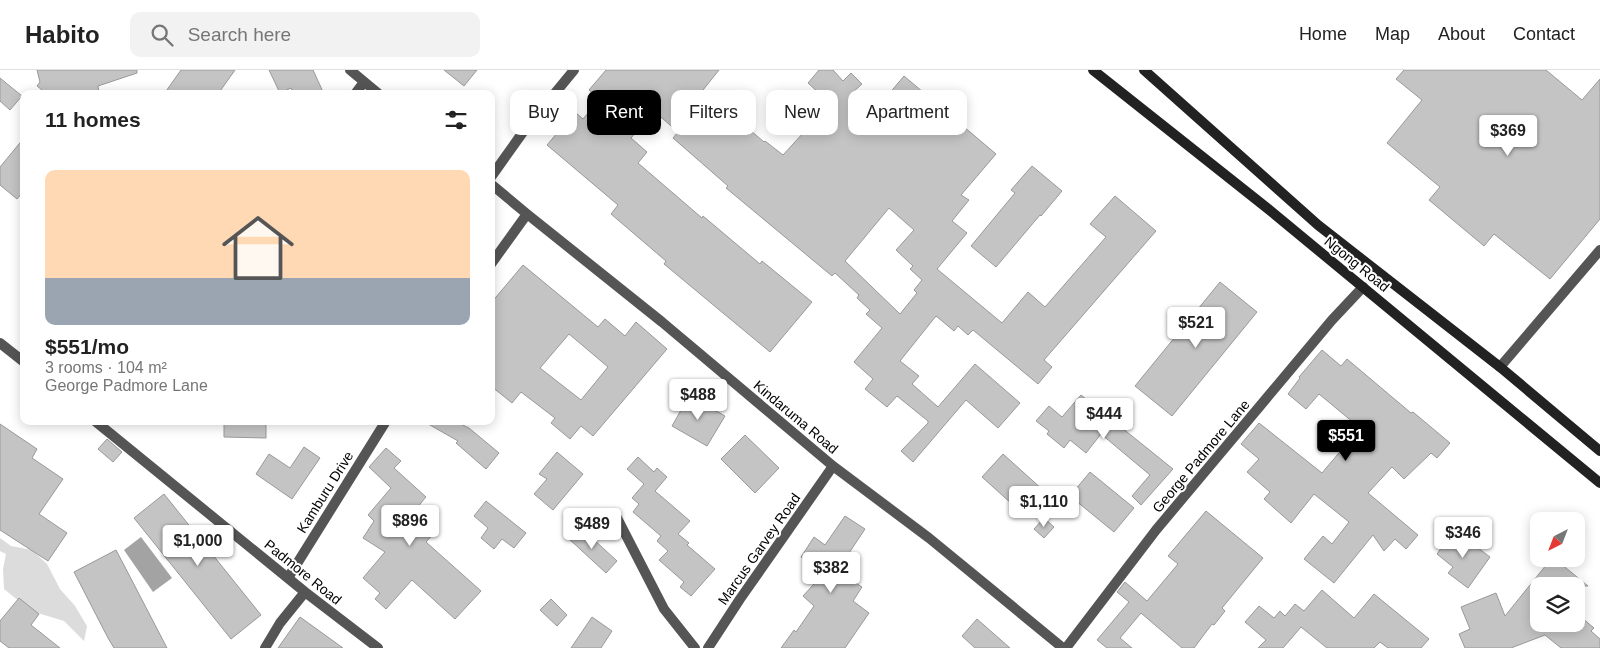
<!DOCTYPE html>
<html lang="en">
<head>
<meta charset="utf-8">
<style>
  body { margin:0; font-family:Helvetica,sans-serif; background:#f2f2f2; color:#222; height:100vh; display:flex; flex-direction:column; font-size:19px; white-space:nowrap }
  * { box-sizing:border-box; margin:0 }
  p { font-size:16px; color:#767676 }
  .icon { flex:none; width:28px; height:28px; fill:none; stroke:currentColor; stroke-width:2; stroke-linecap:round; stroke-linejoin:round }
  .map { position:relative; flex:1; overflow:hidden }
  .drawer { position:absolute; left:20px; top:20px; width:475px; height:335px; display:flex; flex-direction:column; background:#fff; border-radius:10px; box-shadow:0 2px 12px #0003 }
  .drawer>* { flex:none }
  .guide { position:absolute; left:510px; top:20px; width:475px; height:45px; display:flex; gap:10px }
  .needle { width:32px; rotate:222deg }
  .buttons { position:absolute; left:1530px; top:442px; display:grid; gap:10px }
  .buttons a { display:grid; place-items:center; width:55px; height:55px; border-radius:10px; background:#fff; box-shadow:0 2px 12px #0003; font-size:25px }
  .price { position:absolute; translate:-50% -42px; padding:0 11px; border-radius:5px; background:#fff; color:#222; font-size:16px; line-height:32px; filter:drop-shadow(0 1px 2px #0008) }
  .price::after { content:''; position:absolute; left:50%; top:30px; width:15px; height:11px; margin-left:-8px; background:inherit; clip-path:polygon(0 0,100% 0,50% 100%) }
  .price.active { background:#000; color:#fff }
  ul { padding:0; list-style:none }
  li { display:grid; align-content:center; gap:10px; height:265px; padding:0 25px }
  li+li { border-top:1px solid #e0e0e0 }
  li span { display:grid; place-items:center; height:155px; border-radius:10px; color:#555 }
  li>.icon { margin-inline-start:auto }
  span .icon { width:90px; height:90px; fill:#fffc; stroke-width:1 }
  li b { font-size:21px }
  h2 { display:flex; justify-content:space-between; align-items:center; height:60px; padding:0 25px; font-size:21px }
  .tag { padding:0 18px; border-radius:10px; background:#fff; box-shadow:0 2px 12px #0003; font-size:18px; line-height:45px }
  .tag.active { background:#000; color:#fff }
  header { display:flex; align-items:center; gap:30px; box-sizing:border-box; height:70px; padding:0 25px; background:#fff; border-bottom:1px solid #e0e0e0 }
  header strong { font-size:24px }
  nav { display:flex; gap:28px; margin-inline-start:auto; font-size:18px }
  .search { width:350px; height:45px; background:#f2f2f2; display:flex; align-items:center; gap:12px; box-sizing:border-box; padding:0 18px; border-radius:10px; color:#767676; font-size:19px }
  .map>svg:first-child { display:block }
  .green { fill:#dcdcdc }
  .water { fill:#a3a3a3 }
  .building { fill:#c4c4c4; stroke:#999; fill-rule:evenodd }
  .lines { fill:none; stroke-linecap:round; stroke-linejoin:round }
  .minor { stroke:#555; stroke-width:10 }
  .secondary { stroke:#222; stroke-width:10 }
  .labels { text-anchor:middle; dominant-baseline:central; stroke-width:4; stroke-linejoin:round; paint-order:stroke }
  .street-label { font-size:14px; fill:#000; stroke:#fff }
</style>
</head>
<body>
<header>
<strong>Habito</strong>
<div class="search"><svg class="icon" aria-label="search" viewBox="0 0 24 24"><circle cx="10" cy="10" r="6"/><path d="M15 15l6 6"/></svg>Search here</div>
<nav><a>Home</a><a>Map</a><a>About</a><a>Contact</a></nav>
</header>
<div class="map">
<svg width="1600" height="578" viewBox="0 0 1600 578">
  <rect width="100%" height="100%" fill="#fff"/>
  <path class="green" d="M 0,468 L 11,476 L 32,480 L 47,494 L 60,519 L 75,536 L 87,556 L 84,571 L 64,551 L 31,541 L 4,519 L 3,499 L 6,484 L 0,481 Z"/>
  <path class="water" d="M 141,467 L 172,508 L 153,522 L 124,480 Z"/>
  <path class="building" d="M 37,0 L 137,0 L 137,3 L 98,16 L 99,24 L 47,24 L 37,16 L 40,12 Z
    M 181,0 L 235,0 L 218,24 L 164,24 Z
    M 269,0 L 313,0 L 324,24 L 294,24 L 291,18 L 280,23 Z
    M 444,0 L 477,0 L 464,16 Z
    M 606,0 L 719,0 L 703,20 L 764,72 L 765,71 L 783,85 L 826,38 L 816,29 L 820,24 L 808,13 L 819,0 L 833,0 L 843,11 L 851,3 L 862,14 L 852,23 L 873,43 L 904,6 L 996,84 L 961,125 L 969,130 L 952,151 L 967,163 L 937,199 L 1002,253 L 1028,222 L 1045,237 L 1106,167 L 1090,154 L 1115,126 L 1156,161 L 1044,290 L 1052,297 L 1038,314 L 973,260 L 968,265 L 958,256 L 954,261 L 936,246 L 900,291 L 919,306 L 912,314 L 938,337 L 975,294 L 1020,333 L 998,358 L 966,330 L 913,392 L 901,381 L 928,353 L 928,351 L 897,326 L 887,337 L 865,319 L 873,309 L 854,292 L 882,258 L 866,244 L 870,240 L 857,228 L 859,225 L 835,203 L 832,206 L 726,118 L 728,116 L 673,68 L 678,62 L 654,41 L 631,68 L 647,82 L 638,93 L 702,148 L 703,146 L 760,194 L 762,191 L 812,232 L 770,282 L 664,194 L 666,191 L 611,144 L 618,135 L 547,75 L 575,42 L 583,49 L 600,29 L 589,20 ZM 889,138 L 914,160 L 896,180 L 913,196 L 910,199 L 922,210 L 914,220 L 917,223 L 900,244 L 845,191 Z
    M 1404,0 L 1546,0 L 1582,30 L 1600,9 L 1600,149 L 1550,209 L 1494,164 L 1484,176 L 1429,130 L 1440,117 L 1387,73 L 1422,30 L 1396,9 Z
    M 0,8 L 22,26 L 10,40 L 0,31 Z
    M 24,68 L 24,121 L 17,129 L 0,115 L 0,97 Z
    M 1032,96 L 1062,121 L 1041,146 L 1040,145 L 996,197 L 971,176 L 1015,123 L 1011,120 Z
    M 523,195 L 598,257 L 605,249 L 625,266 L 636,252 L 667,279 L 593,366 L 581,356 L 570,369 L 551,353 L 555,348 L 521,322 L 512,333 L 491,316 L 491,233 ZM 569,264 L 608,297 L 581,330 L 540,298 Z
    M 1220,212 L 1257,242 L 1172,346 L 1135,316 Z
    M 1322,280 L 1341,296 L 1347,289 L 1411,343 L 1413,342 L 1450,373 L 1437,388 L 1431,383 L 1404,409 L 1392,397 L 1368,423 L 1418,465 L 1406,479 L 1395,469 L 1384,481 L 1373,465 L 1334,513 L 1304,489 L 1323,466 L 1332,474 L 1349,452 L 1314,424 L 1291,453 L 1264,429 L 1270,422 L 1247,402 L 1259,389 L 1241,374 L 1259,353 L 1322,403 L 1360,358 L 1319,324 L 1306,339 L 1288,324 L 1300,308 L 1299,307 Z
    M 1081,325 L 1173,399 L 1141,435 L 1132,426 L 1150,405 L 1101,364 L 1086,383 L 1070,370 L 1064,378 L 1047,364 L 1049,361 L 1036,351 L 1049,336 L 1062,347 Z
    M 689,326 L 725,346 L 707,376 L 672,356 Z
    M 224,351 L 266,351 L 266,368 L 224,367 Z
    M 423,351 L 454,351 L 469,358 L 499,383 L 486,399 L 456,373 L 458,371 Z
    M 0,354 L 37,379 L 32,388 L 63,409 L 39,444 L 67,463 L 48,491 L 0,460 Z
    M 745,365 L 779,398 L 755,423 L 721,389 Z
    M 107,369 L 122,382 L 113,392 L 98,379 Z
    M 304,377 L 320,388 L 292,429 L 256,404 L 269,384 L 290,398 Z
    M 386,378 L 401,391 L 394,398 L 426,427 L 415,440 L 437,460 L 426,472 L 481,521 L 455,549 L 412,510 L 386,539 L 375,529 L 380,523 L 363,508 L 385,482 L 363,468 L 374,451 L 368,445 L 391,418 L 369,397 Z
    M 557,382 L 583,404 L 553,440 L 534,424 L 547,409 L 539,404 Z
    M 1003,384 L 1043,420 L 1022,443 L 982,407 Z
    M 638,387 L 654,402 L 657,398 L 667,407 L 655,421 L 690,451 L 678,464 L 689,473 L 687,475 L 715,499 L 691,526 L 680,517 L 684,512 L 659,490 L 668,481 L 657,471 L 661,466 L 633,442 L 639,434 L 632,428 L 644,414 L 627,399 Z
    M 1090,402 L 1134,438 L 1114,462 L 1070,426 Z
    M 164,424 L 261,545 L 231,569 L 134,448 Z
    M 486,431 L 526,463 L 514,478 L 502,469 L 494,479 L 481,468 L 488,458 L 474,446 Z
    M 1206,441 L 1263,488 L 1222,538 L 1225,541 L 1214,555 L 1212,554 L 1194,578 L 1182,578 L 1141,543 L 1120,568 L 1132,578 L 1107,578 L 1097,570 L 1129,532 L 1117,522 L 1125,512 L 1147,531 L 1178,494 L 1168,486 Z
    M 845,446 L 865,459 L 841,495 L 852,503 L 848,508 L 862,517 L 853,531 L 869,543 L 845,578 L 781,578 L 794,560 L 796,562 L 814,536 L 803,526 L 824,503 L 801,487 L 814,467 L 825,475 Z
    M 1044,448 L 1054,457 L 1044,468 L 1034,459 Z
    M 579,456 L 617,491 L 606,503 L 568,468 Z
    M 1454,460 L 1490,487 L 1468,518 L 1448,503 L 1453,497 L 1437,484 Z
    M 116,480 L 127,501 L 167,578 L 114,578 L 108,568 L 74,502 Z
    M 1551,489 L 1555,489 L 1588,516 L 1539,516 L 1539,554 L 1576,554 L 1576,543 L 1594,558 L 1591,561 L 1600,569 L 1600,578 L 1561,578 L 1545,565 L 1511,578 L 1465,578 L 1459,564 L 1470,559 L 1461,537 L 1496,523 L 1505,546 Z
    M 1322,520 L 1354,548 L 1374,524 L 1429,569 L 1421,578 L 1388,578 L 1380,572 L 1374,578 L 1327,578 L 1301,557 L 1283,578 L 1258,578 L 1266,570 L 1245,552 L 1259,536 L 1274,548 L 1280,541 L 1285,546 L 1295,534 L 1304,541 Z
    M 19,528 L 39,544 L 31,555 L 60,578 L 9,578 L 0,571 L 0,551 Z
    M 551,529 L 567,545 L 557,556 L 540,540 Z
    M 300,547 L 343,578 L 278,578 Z
    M 592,547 L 612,561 L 601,578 L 571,578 Z
    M 977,549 L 1010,578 L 975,578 L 962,566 Z"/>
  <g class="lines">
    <path class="minor" d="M 350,0 L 379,24
      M 355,24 L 364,12
      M 491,107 L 523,62 L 574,0
      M 491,114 L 527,144 L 662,252 L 833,396 L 929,468 L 1063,578
      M 491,194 L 527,144
      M 0,273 L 24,292
      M 1500,297 L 1600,180
      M 95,351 L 305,522 L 378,578
      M 615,444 L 664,539 L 695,578
      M 288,508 L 386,351
      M 265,578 L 280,553 L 305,522
      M 708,578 L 740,529 L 833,396
      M 1066,578 L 1156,460 L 1332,250 L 1363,217"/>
    <path class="secondary" d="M 1093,0 L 1267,138 L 1600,413
      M 1144,0 L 1318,155 L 1500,297 L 1600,381"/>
  </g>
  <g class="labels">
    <g class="street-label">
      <text transform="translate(1357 194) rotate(39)">Ngong Road</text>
      <text transform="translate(796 347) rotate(40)">Kindaruma Road</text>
      <text transform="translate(1201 386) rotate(-50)">George Padmore Lane</text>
      <text transform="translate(325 422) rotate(-58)">Kamburu Drive</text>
      <text transform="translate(759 479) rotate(-55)">Marcus Garvey Road</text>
      <text transform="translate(303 502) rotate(39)">Padmore Road</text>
    </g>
  </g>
</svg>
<div class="buttons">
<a><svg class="needle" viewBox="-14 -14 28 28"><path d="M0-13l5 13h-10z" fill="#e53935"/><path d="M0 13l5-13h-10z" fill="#767676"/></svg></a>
<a><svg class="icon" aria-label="layers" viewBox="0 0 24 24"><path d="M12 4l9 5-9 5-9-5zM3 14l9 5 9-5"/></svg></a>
</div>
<b class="price" style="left:1508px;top:87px">$369</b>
<b class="price" style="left:1196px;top:279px">$521</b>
<b class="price" style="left:698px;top:351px">$488</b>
<b class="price" style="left:1104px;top:370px">$444</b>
<b class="price active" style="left:1346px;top:392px">$551</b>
<b class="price" style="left:1044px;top:458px">$1,110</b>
<b class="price" style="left:410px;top:477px">$896</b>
<b class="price" style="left:592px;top:480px">$489</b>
<b class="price" style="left:1463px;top:489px">$346</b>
<b class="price" style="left:198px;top:497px">$1,000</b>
<b class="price" style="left:831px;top:524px">$382</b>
<div class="guide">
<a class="tag">Buy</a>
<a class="tag active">Rent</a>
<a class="tag">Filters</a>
<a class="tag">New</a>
<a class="tag">Apartment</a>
</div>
<section class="drawer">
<h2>11 homes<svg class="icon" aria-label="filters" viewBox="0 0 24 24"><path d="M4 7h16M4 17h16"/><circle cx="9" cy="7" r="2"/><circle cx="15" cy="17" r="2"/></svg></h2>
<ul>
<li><span style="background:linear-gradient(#ffd9b3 70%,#9aa5b1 0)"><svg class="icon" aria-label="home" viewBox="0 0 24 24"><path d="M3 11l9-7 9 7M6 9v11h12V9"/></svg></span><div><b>$551/mo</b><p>3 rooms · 104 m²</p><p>George Padmore Lane</p></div></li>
</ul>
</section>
</div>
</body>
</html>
